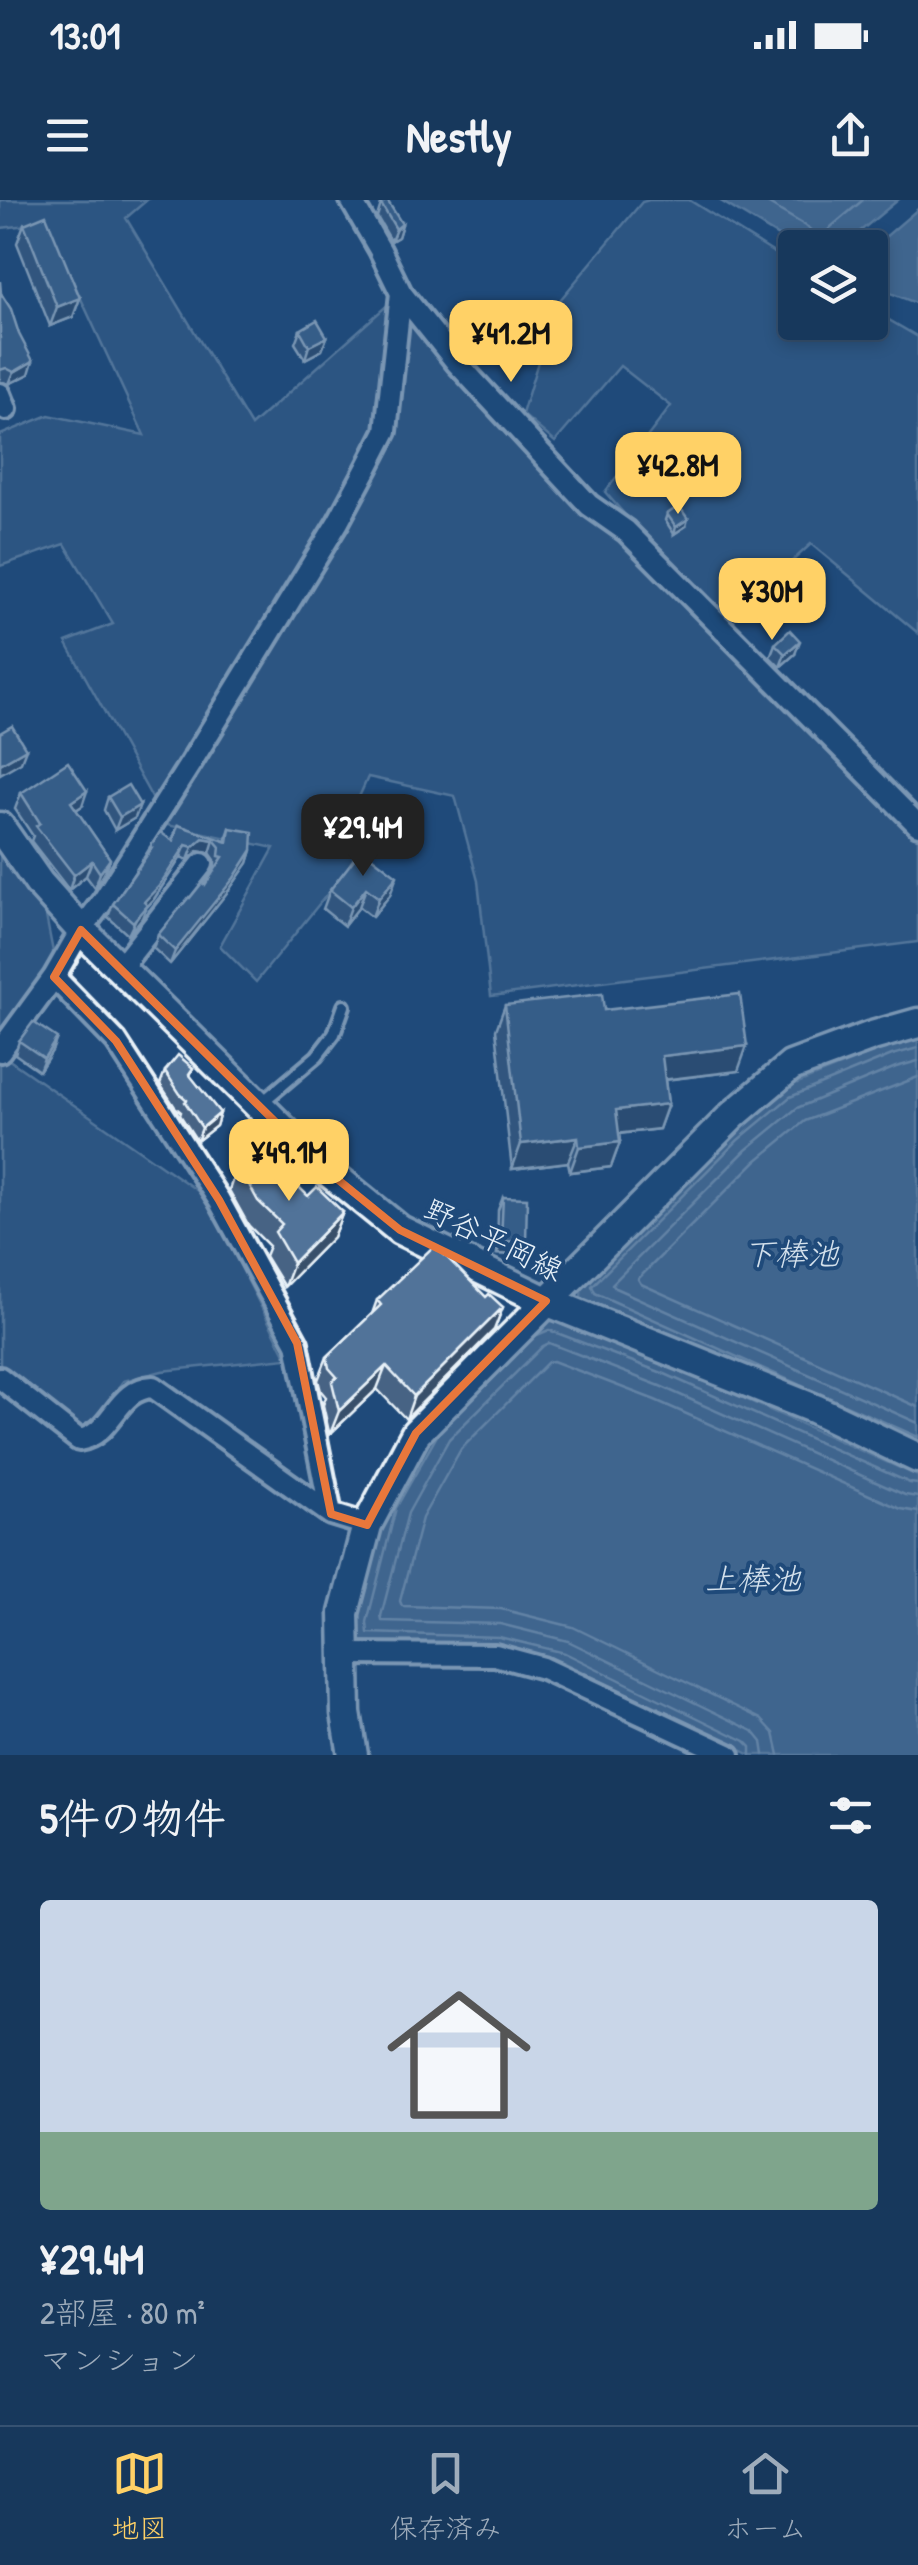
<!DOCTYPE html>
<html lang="ja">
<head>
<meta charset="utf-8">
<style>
  body { margin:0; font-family:"Patrick Hand","Klee One",sans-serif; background:#203f62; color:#f1f3f6; height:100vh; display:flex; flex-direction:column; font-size:38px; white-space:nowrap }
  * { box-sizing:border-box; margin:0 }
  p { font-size:32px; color:#9eacbb }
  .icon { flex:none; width:55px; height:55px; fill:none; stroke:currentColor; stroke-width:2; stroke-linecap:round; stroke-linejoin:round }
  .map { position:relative; height:1555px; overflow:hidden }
  .side { display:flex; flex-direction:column; background:#17385c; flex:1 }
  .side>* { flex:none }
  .buttons { position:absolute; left:778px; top:30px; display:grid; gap:20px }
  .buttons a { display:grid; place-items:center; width:110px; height:110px; border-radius:10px; background:#17385c; box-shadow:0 5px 15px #0003,0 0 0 2px #365272; font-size:50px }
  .price { position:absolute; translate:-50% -85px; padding:0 22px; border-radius:20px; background:#ffd166; color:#111; font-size:32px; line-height:65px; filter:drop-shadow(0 2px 5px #0008) }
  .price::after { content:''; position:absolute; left:50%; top:60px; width:30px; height:22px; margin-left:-15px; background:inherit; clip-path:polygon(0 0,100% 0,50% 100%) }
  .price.active { background:#222; color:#fff }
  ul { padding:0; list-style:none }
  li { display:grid; align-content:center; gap:20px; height:530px; padding:0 40px }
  li span { display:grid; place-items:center; height:310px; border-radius:10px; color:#555 }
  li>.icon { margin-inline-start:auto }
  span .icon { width:180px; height:180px; fill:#fffc; stroke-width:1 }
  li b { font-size:42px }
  h2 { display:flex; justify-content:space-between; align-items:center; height:120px; padding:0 40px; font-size:42px }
  .status { display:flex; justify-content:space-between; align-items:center; height:70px; padding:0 50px; background:#17385c; direction:ltr }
  .status svg { height:28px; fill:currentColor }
  header { display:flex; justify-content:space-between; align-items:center; height:130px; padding:0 40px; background:#17385c; font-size:45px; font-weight:800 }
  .dock { display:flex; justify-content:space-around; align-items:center; height:140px; border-top:2px solid #365272; background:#17385c; font-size:28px; color:#9eacbb }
  .dock a { display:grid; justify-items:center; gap:5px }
  .dock .active { color:#ffd166 }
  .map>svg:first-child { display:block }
  .green { fill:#3c628c; stroke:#92aac2; stroke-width:2.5 }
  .water { fill:#6685a7; stroke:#9ab0c7; stroke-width:2.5 }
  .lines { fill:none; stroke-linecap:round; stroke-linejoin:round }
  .shore { stroke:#b4c6d8; stroke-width:2.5 }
  .service-casing { stroke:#e8f1f8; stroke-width:18 }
  .minor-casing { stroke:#e8f1f8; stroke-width:28 }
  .secondary-casing { stroke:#e8f1f8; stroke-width:35 }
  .service { stroke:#1f4a7a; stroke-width:10 }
  .minor { stroke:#1f4a7a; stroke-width:20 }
  .secondary { stroke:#1f4a7a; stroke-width:28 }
  .wall { fill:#466384; stroke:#e8f1f8; stroke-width:2.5 }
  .shaded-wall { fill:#39506b; stroke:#e8f1f8; stroke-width:2.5 }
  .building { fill:#517399; stroke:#e8f1f8; stroke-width:2.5 }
  .marked { fill:none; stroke:#e8773b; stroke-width:8; stroke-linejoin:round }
  .labels { text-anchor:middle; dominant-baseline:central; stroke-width:8; stroke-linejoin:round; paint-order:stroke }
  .street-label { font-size:30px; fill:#e8f1f8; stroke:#1f4a7a }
  .water-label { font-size:32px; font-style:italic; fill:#d4e1ec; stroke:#1f4a7a }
</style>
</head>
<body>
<div class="status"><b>13:01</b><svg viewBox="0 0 49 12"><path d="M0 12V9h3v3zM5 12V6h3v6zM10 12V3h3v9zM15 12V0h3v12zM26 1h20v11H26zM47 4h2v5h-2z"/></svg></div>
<header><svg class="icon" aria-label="menu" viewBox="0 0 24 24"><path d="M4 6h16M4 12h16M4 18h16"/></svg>Nestly<svg class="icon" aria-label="share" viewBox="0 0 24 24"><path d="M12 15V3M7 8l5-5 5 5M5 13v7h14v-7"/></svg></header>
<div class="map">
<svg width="918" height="1555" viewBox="0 0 918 1555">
  <rect width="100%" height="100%" fill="#1f4a7a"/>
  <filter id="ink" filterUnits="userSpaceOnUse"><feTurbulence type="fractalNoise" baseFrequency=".01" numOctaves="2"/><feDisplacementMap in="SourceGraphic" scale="20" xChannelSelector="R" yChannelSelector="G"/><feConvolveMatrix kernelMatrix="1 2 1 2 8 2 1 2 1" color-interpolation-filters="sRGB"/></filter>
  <g filter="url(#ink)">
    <path class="green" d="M 0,0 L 147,0 L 126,18 L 251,226 L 401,93 L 532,244 L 718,421 L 605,292 L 671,206 L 620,166 L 555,242 L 522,214 L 555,106 L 642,2 L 649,0 L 689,0 L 795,66 L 795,122 L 870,122 L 870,109 L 918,137 L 918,433 L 811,344 L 721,426 L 918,615 L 918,742 L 491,796 L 478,681 L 455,596 L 368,577 L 355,606 L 371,630 L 345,672 L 256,782 L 220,746 L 274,648 L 167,625 L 66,442 L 113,424 L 65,344 L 0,366 L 0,235 L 49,215 L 144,235 L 46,23 L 0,28 Z
      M 0,652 L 44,706 L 55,762 L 0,840 Z
      M 5,857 L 205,996 L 287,1158 L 162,1171 L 123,1181 L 84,1234 L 0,1167 L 0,864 Z"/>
    <path class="water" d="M 719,0 L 898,0 L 841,47 L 809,48 L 793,45 Z
      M 918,9 L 918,104 L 870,85 L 870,50 Z
      M 918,838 L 918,1248 L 581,1098 L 582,1081 L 731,933 L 785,888 L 889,846 Z
      M 547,1118 L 669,1165 L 918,1276 L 918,1555 L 751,1555 L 562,1462 L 498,1447 L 357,1444 L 357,1421 L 387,1304 L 432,1225 Z"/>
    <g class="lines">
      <path class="shore" d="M 762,0 L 806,26 L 820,39 L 831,27 L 863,0
        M 918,861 L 896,867 L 797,908 L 746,950 L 612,1084 L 615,1088 L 918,1223
        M 918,877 L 805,921 L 756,961 L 638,1079 L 641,1084 L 918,1207
        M 537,1135 L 549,1130 L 665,1174 L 910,1283 L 918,1284
        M 820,1194 L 595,1093 L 592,1086 L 738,940 L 790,897 L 892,855 L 918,848
        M 823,1195 L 918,1237
        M 438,1234 L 396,1308 L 367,1422 L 368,1433 L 499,1437 L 565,1453 L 745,1541 L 751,1547 L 751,1555
        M 764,1555 L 762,1542 L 753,1531 L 568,1441 L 500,1424 L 382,1421 L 381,1416 L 408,1313 L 449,1239 L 543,1146 L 549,1143 L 660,1186 L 905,1295 L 918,1297
        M 779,1555 L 774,1533 L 761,1519 L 573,1427 L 501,1409 L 402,1406 L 400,1401 L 422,1318 L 461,1249 L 548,1162 L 553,1161 L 655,1200 L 901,1309 L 918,1312"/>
      <g class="service-casing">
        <path id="service" d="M 259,905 L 317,856 L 334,834 L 344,806"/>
      </g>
      <g class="minor-casing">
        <path id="minor" d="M 351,0 L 380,50 L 401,93 L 457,163 L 589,305 L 626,331 L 918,625
          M 0,194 L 6,209
          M 120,768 L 202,664
          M 54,777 L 116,841 L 219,1000 L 297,1143 L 331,1314 L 367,1325
          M 0,851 L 54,777 L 81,730 L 103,701 L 190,564 L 338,322 L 367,268 L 386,231 L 401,93
          M 0,1178 L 79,1240 C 114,1234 115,1189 153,1187 L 331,1314
          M 344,1454 L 495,1455 L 543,1468 L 729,1555"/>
      </g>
      <g class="secondary-casing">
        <path id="secondary" d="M 0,627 L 39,683 L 81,730 L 315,961 L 400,1030 L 546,1101 L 815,1209 L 918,1258
          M 353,1555 L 346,1513 L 344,1413 L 367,1325 L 416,1233 L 733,915 L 791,866 L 872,836 L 918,823"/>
      </g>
      <use href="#service" class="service"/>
      <use href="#minor" class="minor"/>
      <use href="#secondary" class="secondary"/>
    </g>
    <path class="wall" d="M 381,4 L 402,24 L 398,37 L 391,41 L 377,17 Z
      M 24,24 L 80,98 L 73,117 L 50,126 L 17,43 Z
      M 0,81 L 1,93 L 29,174 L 9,184 L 0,181 Z
      M 300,130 L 327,137 L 322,150 L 305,159 L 295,143 Z
      M 667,314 L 686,326 L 674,334 L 665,320 Z
      M 775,444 L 795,454 L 780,467 L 770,457 Z
      M 21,593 L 82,606 L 76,610 L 110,659 L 104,674 L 95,688 L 86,676 L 69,690 L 31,641 L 33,636 L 15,609 Z
      M 108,597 L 140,605 L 135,618 L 115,630 L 104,610 Z
      M 178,625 L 225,642 L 230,628 L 252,650 L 248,663 L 229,690 L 170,764 L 153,748 L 158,735 L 190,698 L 205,685 L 215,669 L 215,660 L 210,653 L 198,651 L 188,660 L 181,657 L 154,699 L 146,708 L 142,718 L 128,735 L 108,717 L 113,704 L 148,653 L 150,647 L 172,641 Z
      M 362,649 L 390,695 L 372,717 L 359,707 L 344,726 L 323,709 L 330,690 Z
      M 505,805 L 604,810 L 738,871 L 665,880 L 668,904 L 659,929 L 619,934 L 620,942 L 611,967 L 570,972 L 568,962 L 512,969 L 496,830 Z
      M 19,841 L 52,851 L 39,871 L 15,854 Z
      M 193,868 L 190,876 L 220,913 L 216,926 L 197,941 L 180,915 L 181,912 L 175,907 L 160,884 L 165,871 Z
      M 238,965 L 343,1012 L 333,1037 L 284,1087 L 265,1056 L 269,1046 L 249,1026 L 229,990 Z
      M 503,997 L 526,1042 L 521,1055 L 497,1054 L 498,1010 Z
      M 486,1097 L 503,1107 L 494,1130 L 406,1219 L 377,1189 L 330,1234 L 329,1232 L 323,1205 L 326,1197 L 321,1191 L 318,1180 L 327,1157 L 372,1114 L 377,1100 Z"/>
    <path class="shaded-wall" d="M 402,24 L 398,37 L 391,41 L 396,29 Z
      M 80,98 L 73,117 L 50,126 L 57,107 Z
      M 327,137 L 322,150 L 305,159 L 309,146 Z
      M 33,161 L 29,174 L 9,184 L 14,172 Z
      M 688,319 L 686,326 L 674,334 L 676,327 Z
      M 800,441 L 795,454 L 780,467 L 785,454 Z
      M 26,549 L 21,562 L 0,574 L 0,564 Z
      M 87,591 L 82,606 L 65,617 L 71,602 Z
      M 140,605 L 135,618 L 115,630 L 120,617 Z
      M 203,638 L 214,640 L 210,653 L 198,651 L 188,660 L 193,647 Z
      M 186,645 L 181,657 L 154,699 L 146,708 L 142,718 L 128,735 L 144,702 Z
      M 252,650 L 248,663 L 229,690 L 170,764 L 175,751 Z
      M 110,659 L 104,674 L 95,688 L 100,673 Z
      M 92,661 L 86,676 L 69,690 L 74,675 Z
      M 397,676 L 390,695 L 372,717 L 379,698 Z
      M 366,688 L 359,707 L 344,726 L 351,707 Z
      M 57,838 L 52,851 L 39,871 L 44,858 Z
      M 747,846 L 738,871 L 653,881 L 662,856 Z
      M 668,904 L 659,929 L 607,935 L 616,910 Z
      M 220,913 L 216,926 L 197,941 L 202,928 Z
      M 578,937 L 568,962 L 512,969 L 521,944 Z
      M 620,942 L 611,967 L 570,972 L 579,947 Z
      M 343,1012 L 333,1037 L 284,1087 L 293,1063 Z
      M 501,1041 L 526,1042 L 521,1055 L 497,1054 Z
      M 503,1107 L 494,1130 L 406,1219 L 414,1196 Z
      M 386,1166 L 377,1189 L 330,1234 L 339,1211 Z"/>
    <path class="building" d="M 387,0 L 402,24 L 396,29 L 381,4 Z
      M 46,15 L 80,98 L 57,107 L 24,24 Z
      M 0,92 L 11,109 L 19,134 L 33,161 L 14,172 L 6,168 L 0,170 Z
      M 317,120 L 327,137 L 309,146 L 300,130 Z
      M 679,306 L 688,319 L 676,327 L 667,314 Z
      M 790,430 L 800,441 L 785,454 L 775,444 Z
      M 12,526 L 26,549 L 0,564 L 0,533 Z
      M 68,562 L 87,591 L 71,602 L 110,659 L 100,673 L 92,661 L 74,675 L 36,626 L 40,623 L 21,593 Z
      M 128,585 L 140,605 L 120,617 L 108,597 Z
      M 178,625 L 228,642 L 230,628 L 253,632 L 252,650 L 234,678 L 175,751 L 158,735 L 189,697 L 190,698 L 202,683 L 205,685 L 223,657 L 219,656 L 220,647 L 214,640 L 203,638 L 193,647 L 186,645 L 159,686 L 144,702 L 147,705 L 133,722 L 113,704 L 152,648 L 150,647 L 160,632 L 173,641 Z
      M 362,649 L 397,676 L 379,698 L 366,688 L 351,707 L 330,690 Z
      M 602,794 L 604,810 L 740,794 L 747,846 L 662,856 L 668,904 L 616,910 L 620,942 L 579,947 L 578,937 L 521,944 L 505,805 Z
      M 33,822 L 57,838 L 44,858 L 19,841 Z
      M 178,855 L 193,868 L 189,874 L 220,913 L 202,928 L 185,902 L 187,900 L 180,894 L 165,871 Z
      M 257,946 L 308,996 L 317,987 L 343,1012 L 293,1063 L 275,1032 L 282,1024 L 258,1001 L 238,965 Z
      M 503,997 L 527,998 L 526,1042 L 501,1041 Z
      M 435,1045 L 486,1097 L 489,1094 L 503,1107 L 414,1196 L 386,1166 L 339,1211 L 332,1182 L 337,1177 L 329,1168 L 327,1157 L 381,1105 L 377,1100 Z"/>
  </g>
  <path d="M0 0H918V1555H0ZM 81,730 L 315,961 L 400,1030 L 546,1101 L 416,1233 L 367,1325 L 331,1314 L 297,1143 L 219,1000 L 116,841 L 54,777 Z" fill="#1f4a7a" fill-opacity=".55" fill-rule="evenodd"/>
  <path class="marked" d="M 81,730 L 315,961 L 400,1030 L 546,1101 L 416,1233 L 367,1325 L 331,1314 L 297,1143 L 219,1000 L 116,841 L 54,777 Z"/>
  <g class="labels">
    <g class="street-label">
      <text transform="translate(494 1039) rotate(26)">野谷平岡線</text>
    </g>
    <g class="water-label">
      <text x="791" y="1053">下棒池</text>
      <text x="753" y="1378">上棒池</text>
    </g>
  </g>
</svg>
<div class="buttons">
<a><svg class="icon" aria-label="layers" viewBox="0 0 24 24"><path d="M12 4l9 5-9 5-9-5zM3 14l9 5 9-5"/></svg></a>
</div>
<b class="price" style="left:511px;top:185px">¥41.2M</b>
<b class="price" style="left:678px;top:317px">¥42.8M</b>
<b class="price" style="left:772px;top:443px">¥30M</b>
<b class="price active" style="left:363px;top:679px">¥29.4M</b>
<b class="price" style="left:289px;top:1004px">¥49.1M</b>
</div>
<section class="side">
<h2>5件の物件<svg class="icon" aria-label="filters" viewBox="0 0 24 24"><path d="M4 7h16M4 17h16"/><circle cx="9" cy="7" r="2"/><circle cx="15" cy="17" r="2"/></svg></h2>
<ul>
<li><span style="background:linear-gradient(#c9d6e8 75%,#7fa58c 0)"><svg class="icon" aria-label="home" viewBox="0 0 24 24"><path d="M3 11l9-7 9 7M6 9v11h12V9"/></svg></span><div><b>¥29.4M</b><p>2部屋 · 80 m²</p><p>マンション</p></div></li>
</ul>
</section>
<nav class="dock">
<a class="active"><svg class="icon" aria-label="map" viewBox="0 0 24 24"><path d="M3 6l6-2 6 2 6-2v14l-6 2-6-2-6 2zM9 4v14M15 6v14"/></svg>地図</a>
<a><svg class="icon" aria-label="saved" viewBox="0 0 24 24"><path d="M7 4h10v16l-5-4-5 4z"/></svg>保存済み</a>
<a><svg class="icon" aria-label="home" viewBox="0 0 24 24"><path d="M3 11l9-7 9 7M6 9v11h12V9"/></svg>ホーム</a>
</nav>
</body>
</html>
